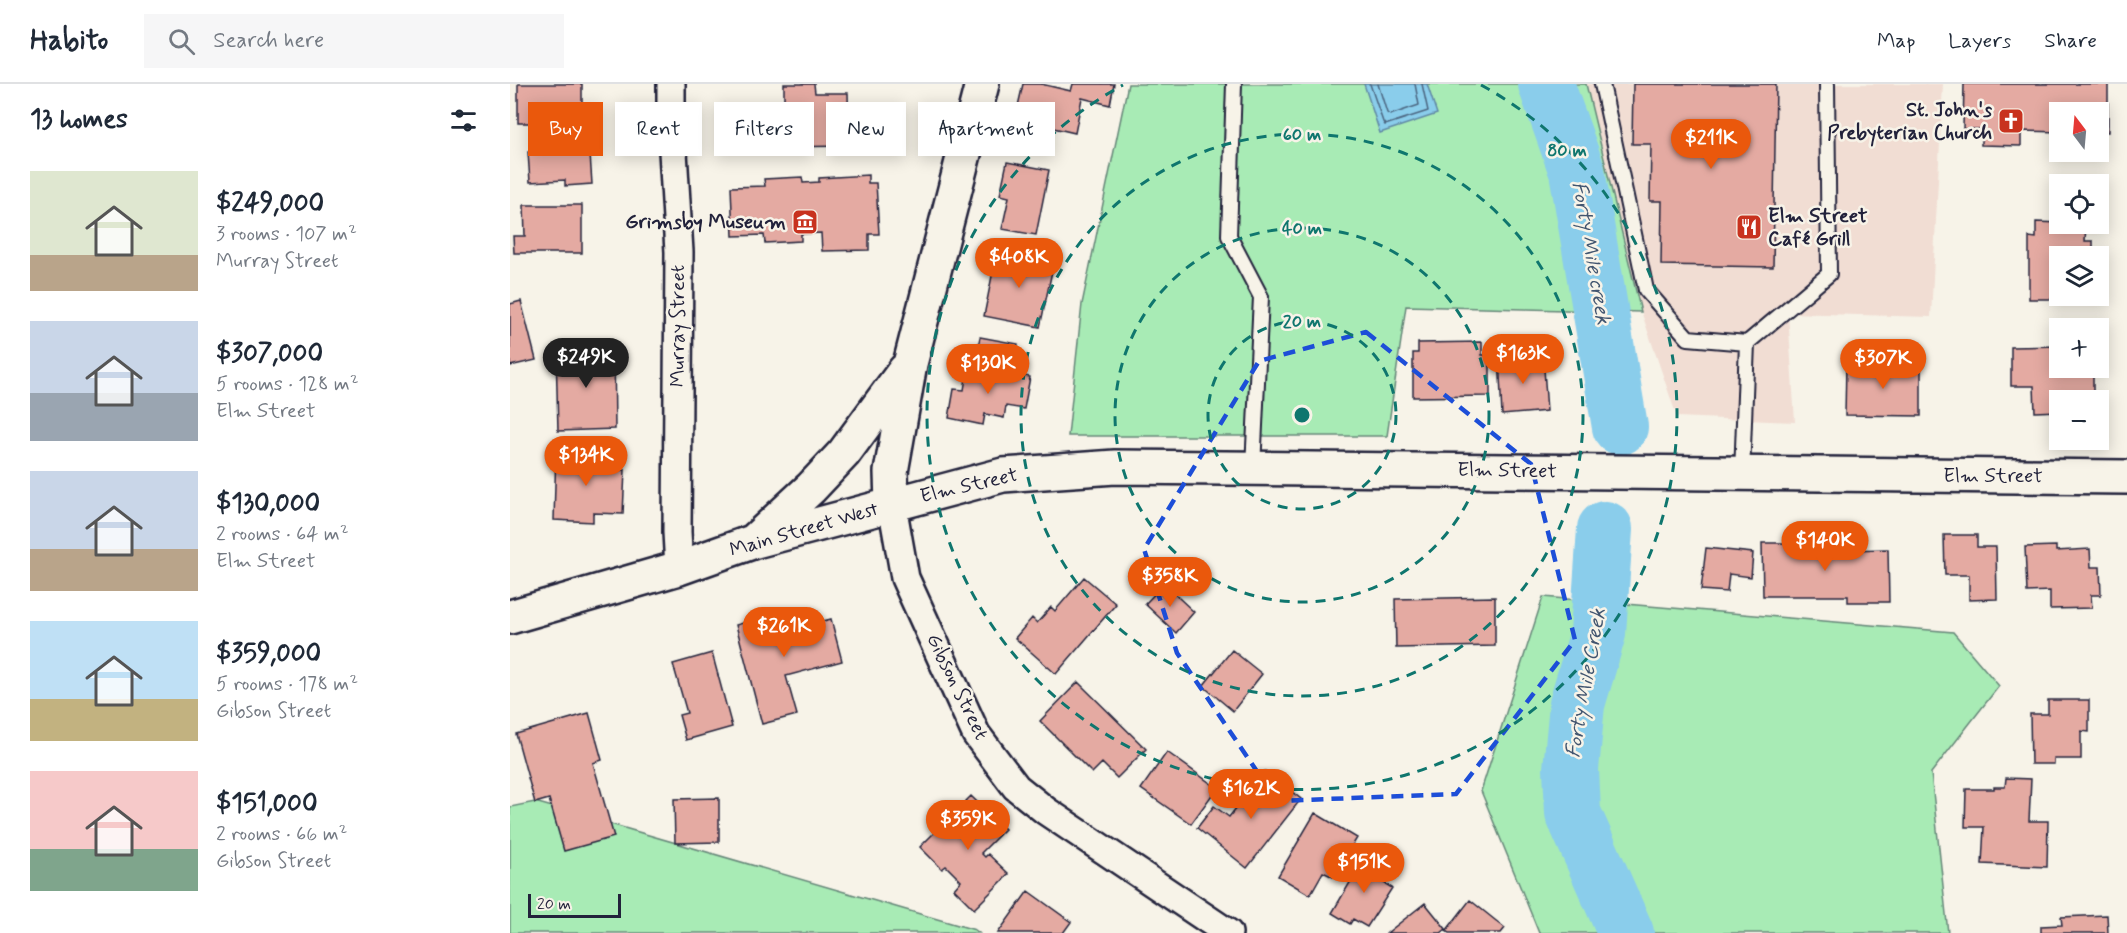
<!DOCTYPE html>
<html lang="en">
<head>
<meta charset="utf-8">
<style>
  body { margin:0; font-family:Mynerve,sans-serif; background:#f6f6f7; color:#1f2937; height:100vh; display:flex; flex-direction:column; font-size:22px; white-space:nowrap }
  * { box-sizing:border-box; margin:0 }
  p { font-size:20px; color:#747a83 }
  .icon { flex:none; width:33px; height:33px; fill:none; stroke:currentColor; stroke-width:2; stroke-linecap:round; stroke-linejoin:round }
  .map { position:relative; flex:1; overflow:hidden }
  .panel { display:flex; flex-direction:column; background:#fff; width:510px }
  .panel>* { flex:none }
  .top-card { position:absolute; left:18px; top:18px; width:570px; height:54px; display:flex; gap:12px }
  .needle { width:39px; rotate:344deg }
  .fabs { position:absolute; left:1539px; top:18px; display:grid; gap:12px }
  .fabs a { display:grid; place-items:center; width:60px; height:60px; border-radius:0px; background:#fff; box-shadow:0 3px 15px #0003; font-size:30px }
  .scale { position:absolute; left:18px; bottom:15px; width:93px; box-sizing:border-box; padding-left:6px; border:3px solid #22223b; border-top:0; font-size:16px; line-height:21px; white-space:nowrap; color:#22223b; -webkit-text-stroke:4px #f7f3e8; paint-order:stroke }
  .price { position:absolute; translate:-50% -51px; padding:0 14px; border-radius:21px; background:#ea580c; color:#fff; font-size:20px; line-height:39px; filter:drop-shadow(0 2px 3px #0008) }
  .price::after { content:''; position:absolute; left:50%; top:36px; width:18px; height:14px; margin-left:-9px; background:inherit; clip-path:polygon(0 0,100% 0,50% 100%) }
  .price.on { background:#222; color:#fff }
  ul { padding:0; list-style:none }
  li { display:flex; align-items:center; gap:18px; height:150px; padding:0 30px }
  li span { display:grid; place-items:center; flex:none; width:168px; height:120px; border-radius:0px; color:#555 }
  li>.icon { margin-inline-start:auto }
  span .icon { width:72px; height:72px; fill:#fffc; stroke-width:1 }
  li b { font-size:26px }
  h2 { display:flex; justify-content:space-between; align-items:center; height:72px; padding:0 30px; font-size:26px }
  .tag { padding:0 21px; border-radius:0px; background:#fff; box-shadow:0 3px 15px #0003; font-size:21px; line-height:54px }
  .tag.on { background:#ea580c; color:#fff }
  header { display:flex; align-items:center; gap:36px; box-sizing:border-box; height:84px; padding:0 30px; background:#fff; border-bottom:2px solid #e0e1e3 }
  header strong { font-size:28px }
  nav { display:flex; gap:33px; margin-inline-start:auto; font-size:21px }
  .search { width:420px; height:54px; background:#f6f6f7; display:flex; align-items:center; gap:15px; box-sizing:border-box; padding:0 21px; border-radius:0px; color:#747a83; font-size:22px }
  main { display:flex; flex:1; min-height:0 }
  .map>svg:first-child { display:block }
  .built { fill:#f1ddd3 }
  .green { fill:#a8ebb5; stroke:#658678; stroke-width:1.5 }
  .water { fill:#8acdeb; stroke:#6089a5; stroke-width:1.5 }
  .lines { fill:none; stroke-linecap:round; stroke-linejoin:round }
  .shore { stroke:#4c6681; stroke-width:1.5 }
  .river { stroke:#8acdeb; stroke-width:56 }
  .building { fill:#e4aaa2; stroke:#22223b; stroke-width:1.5 }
  .lane-casing { stroke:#22223b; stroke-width:18 }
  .street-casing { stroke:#22223b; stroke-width:32 }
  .secondary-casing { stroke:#22223b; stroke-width:38 }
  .lane { stroke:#f7f3e8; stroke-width:14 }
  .street { stroke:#f7f3e8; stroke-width:27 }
  .secondary { stroke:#f7f3e8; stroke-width:33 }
  .marked { fill:none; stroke:#1d4ed8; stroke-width:4.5; stroke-dasharray:12 8; stroke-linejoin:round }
  .ring { fill:none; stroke:#0f766e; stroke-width:3; stroke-dasharray:10 8 }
  .labels { text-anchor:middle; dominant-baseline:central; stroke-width:5; stroke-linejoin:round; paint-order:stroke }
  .poi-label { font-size:20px; font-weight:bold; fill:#22223b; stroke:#f7f3e8; text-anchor:end }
  .street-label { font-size:20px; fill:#22223b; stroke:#f7f3e8 }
  .water-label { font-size:21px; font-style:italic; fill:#415570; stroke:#f7f3e8 }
  .centre { fill:#0f766e; stroke:#f7f3e8; stroke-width:3 }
  .ring-label { font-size:18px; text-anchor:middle; font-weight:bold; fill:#0f766e; stroke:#f7f3e8; stroke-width:5; stroke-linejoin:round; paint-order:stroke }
</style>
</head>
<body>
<header>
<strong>Habito</strong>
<div class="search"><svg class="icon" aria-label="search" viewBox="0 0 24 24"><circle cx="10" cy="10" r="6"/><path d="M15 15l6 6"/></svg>Search here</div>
<nav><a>Map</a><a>Layers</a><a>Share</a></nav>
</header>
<main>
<section class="panel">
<h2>13 homes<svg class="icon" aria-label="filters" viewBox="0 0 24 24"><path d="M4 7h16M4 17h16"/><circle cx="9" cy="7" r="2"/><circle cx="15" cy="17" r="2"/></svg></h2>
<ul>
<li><span style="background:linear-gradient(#dfe7d0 70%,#b9a48a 0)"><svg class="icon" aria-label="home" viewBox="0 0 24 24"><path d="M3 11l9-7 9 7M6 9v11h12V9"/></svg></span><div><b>$249,000</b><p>3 rooms · 107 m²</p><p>Murray Street</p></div></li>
<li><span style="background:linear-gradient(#c9d6e8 60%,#9aa5b1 0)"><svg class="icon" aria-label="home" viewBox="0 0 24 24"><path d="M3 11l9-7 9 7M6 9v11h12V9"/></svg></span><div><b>$307,000</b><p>5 rooms · 128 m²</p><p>Elm Street</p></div></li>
<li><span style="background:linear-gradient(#c9d6e8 65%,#b9a48a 0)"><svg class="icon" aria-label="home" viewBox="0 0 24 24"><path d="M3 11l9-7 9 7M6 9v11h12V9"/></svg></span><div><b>$130,000</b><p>2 rooms · 64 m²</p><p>Elm Street</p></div></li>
<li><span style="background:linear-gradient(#bfe0f5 65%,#c2b280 0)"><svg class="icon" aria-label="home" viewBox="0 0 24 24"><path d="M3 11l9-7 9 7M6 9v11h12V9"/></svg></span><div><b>$359,000</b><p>5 rooms · 178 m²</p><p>Gibson Street</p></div></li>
<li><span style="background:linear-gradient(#f6c9c9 65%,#7fa58c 0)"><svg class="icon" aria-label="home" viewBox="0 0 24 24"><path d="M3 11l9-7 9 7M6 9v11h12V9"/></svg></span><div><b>$151,000</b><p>2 rooms · 66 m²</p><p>Gibson Street</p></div></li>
</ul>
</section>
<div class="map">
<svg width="1617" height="849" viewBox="0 0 1617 849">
  <rect width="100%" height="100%" fill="#f7f3e8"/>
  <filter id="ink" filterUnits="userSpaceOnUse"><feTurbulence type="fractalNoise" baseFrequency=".0167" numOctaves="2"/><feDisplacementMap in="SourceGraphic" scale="12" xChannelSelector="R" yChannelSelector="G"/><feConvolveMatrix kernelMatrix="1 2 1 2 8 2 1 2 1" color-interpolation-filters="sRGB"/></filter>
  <g filter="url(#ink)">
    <path class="built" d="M 1076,0 L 1433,0 L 1421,233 L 1278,229 L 1285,338 L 1167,333 L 1131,227 Z"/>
    <path class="green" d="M 618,0 L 1076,0 L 1131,228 L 896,222 L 877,352 L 558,352 L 572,220 Z
      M 1033,513 L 1443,548 L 1489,602 L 1421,689 L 1438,849 L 1029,849 L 971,707 Z
      M 25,718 L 465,846 L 469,849 L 0,849 L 0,723 Z"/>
    <path class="water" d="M 854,0 L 917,0 L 927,30 L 870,49 Z"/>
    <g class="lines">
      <path class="shore" d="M 860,0 L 873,38 L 875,41 L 918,27 L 912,0
        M 868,0 L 877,29 L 880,31 L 909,21 L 905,0"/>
      <path class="river" d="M 1036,0 L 1067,87 L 1110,343
        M 1095,445 L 1088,549 L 1067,620 L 1061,685 L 1063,729 L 1116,849"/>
    </g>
    <path class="building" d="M 8,0 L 72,0 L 72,39 L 8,39 Z
      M 274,0 L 304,0 L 305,9 L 338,9 L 339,62 L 270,63 L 269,21 L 274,21 Z
      M 513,0 L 531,0 L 561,7 L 563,0 L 604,0 L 600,21 L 572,14 L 565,49 L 505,35 Z
      M 1123,0 L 1266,0 L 1263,183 L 1151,181 L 1152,117 L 1140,117 L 1141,60 L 1122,60 Z
      M 1454,0 L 1598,0 L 1598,48 L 1588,48 L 1588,28 L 1550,28 L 1550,48 L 1511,47 L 1511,62 L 1471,61 L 1471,45 L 1453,45 Z
      M 79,55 L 82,100 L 55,102 L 55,96 L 20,98 L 18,68 L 26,68 L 26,58 Z
      M 497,78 L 539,86 L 526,151 L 492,145 L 499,113 L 490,111 Z
      M 358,91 L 358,99 L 366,99 L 369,150 L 359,150 L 359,166 L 312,167 L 311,149 L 291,150 L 291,157 L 255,159 L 254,151 L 223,152 L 221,103 L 255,102 L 254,95 L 292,93 L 293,99 L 309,98 L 309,94 Z
      M 14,121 L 72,121 L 72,169 L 4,169 L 3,152 L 15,152 Z
      M 1526,138 L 1576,140 L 1575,157 L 1583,157 L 1583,172 L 1550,172 L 1550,212 L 1577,212 L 1577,215 L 1519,215 L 1519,153 L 1526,154 Z
      M 487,167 L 544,178 L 530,243 L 474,232 Z
      M 11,217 L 26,276 L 0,282 L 0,220 Z
      M 470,253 L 508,260 L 502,289 L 464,282 Z
      M 972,258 L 972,271 L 980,271 L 980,312 L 903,313 L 903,269 L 908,269 L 908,259 Z
      M 1550,262 L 1550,284 L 1583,284 L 1583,316 L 1550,316 L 1550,327 L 1525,328 L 1524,302 L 1501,302 L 1501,263 Z
      M 104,264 L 105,345 L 48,347 L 46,265 Z
      M 1033,271 L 1037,327 L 992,331 L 989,273 Z
      M 1336,280 L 1411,281 L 1411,332 L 1335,331 Z
      M 458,282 L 520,293 L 514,325 L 496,322 L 494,334 L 475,330 L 473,341 L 439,334 L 444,305 L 454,306 Z
      M 46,366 L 88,367 L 88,385 L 115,386 L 113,430 L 83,429 L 83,438 L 44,436 Z
      M 1434,451 L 1467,451 L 1467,463 L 1486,463 L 1487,515 L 1459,516 L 1459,491 L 1435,491 Z
      M 1252,459 L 1336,459 L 1336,466 L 1378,465 L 1379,518 L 1338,518 L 1338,512 L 1253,512 Z
      M 1546,462 L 1546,467 L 1580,465 L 1581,483 L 1590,483 L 1591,511 L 1581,511 L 1582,524 L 1540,525 L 1540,507 L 1517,508 L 1515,463 Z
      M 1196,464 L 1243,469 L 1241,493 L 1219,490 L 1217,508 L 1191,506 Z
      M 574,493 L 606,520 L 546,590 L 505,554 L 522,534 L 527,539 L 541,523 L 545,527 Z
      M 654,500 L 684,528 L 666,549 L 635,520 Z
      M 985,513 L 985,562 L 886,564 L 885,515 Z
      M 287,524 L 291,543 L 321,535 L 332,577 L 276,592 L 287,631 L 252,640 L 226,541 Z
      M 722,566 L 752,590 L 723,627 L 693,602 Z
      M 202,569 L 222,643 L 176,656 L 169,631 L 177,629 L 163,580 Z
      M 568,598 L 636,665 L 607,694 L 592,679 L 582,689 L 530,637 Z
      M 1538,616 L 1579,616 L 1579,648 L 1571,647 L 1571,675 L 1544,675 L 1544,680 L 1521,680 L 1520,630 L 1538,630 Z
      M 79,629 L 92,676 L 83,679 L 104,753 L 54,767 L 39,715 L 25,719 L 6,650 Z
      M 657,668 L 707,704 L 681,740 L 631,705 Z
      M 755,687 L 791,715 L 737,784 L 687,744 L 704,722 L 719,733 Z
      M 1496,694 L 1521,695 L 1519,737 L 1538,737 L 1537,783 L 1472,780 L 1474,743 L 1455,743 L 1456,705 L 1484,705 L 1484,703 L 1495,703 Z
      M 461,712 L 495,745 L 471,769 L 475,773 L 478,770 L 499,790 L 464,825 L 444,805 L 451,797 L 436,782 L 432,785 L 410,763 Z
      M 209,714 L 209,758 L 165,759 L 164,715 Z
      M 805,729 L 847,754 L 823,793 L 813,788 L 800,811 L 768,792 Z
      M 855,773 L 880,789 L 874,799 L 882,804 L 857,843 L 843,835 L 840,840 L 822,829 Z
      M 518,807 L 561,838 L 553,849 L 488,849 Z
      M 960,816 L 995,844 L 991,849 L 939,849 L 936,847 Z
      M 915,819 L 936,845 L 931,849 L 877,849 Z
      M 1597,831 L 1598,849 L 1531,849 L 1531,842 L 1552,841 L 1551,833 Z"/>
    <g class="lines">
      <g class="lane-casing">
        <path id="lane" d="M 724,0 L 719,152 L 751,213 L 743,384
          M 1092,0 L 1136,206 L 1178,254 L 1237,259
          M 1232,390 L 1237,259 L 1319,190 L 1317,0"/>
      </g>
      <g class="street-casing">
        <path id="street" d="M 161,0 L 161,34 L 169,168 L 167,448 L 169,484
          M 382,421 L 395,494 L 466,650 L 506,703 L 536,727 L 718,849"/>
      </g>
      <g class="secondary-casing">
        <path id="secondary" d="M 382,421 L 381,388 L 400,280 L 472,0
          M 245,456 L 301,404 L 334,369 L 395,286
          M 0,533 L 169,484 L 242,458 L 493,391 L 605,383 L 1617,393"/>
      </g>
      <use href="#lane" class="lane"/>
      <use href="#street" class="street"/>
      <use href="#secondary" class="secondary"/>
    </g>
  </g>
  <path class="marked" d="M 856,248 L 1021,380 L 1065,556 L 946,710 L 767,717 L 667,569 L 634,465 L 749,277 Z"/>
  <g class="ring">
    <circle cx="792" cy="331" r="94"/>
    <circle cx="792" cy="331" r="187"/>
    <circle cx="792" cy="331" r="281"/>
    <path d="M971 1A375 375 0 1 1 613 1"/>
  </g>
  <defs>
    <g id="church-square" transform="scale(1.35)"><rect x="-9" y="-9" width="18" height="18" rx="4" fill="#c8321e" stroke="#f7f3e8"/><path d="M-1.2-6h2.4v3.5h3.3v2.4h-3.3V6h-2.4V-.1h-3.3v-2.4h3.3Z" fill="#fff"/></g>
    <g id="museum-square" transform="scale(1.35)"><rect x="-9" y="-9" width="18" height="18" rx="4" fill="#c8321e" stroke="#f7f3e8"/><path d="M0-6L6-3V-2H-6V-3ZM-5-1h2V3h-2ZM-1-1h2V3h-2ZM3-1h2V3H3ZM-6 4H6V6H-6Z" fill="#fff"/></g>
    <g id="restaurant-square" transform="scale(1.35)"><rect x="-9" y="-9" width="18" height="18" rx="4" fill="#c8321e" stroke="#f7f3e8"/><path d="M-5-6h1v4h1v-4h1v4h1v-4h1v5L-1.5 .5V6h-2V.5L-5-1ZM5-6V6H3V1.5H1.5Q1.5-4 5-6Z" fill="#fff"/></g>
  </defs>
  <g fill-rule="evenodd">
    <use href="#church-square" x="1501" y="37"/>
    <use href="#museum-square" x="295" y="138"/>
    <use href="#restaurant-square" x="1239" y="143"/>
  </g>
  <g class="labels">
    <g class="poi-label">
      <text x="1482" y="26">St. John's<tspan x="1482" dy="23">Prebyterian Church</tspan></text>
      <text x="1258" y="132" text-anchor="start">Elm Street<tspan x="1258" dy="23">Café Grill</tspan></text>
      <text x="276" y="138">Grimsby Museum</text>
    </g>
    <g class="street-label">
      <text transform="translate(168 242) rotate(-90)">Murray Street</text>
      <text transform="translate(997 387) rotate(1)">Elm Street</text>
      <text x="1483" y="392">Elm Street</text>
      <text transform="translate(459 402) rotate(-13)">Elm Street</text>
      <text transform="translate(294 446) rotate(-16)">Main Street West</text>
      <text transform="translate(447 603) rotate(64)">Gibson Street</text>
    </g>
    <g class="water-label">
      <text transform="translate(1081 169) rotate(80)">Forty Mile creek</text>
      <text transform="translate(1076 599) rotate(-80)">Forty Mile Creek</text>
    </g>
  </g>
  <circle cx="792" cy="331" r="9" class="centre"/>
  <g class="ring-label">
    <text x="792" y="56">60 m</text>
    <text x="1057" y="72">80 m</text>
    <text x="792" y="150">40 m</text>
    <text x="792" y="243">20 m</text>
  </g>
</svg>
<div class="fabs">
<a><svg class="needle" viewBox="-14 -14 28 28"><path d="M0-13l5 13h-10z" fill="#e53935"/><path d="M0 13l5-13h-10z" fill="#747a83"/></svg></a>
<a><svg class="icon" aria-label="locate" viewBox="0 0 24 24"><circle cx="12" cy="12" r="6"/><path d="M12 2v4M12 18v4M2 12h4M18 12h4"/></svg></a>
<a><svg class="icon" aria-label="layers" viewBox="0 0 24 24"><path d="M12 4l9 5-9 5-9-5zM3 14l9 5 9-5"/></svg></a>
<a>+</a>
<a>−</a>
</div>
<div class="scale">20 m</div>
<b class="price" style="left:1201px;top:86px">$211K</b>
<b class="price" style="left:509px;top:205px">$408K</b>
<b class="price" style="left:1013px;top:301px">$163K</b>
<b class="price on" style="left:76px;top:305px">$249K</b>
<b class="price" style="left:1373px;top:306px">$307K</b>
<b class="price" style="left:478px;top:311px">$130K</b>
<b class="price" style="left:76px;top:403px">$134K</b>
<b class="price" style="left:1315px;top:488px">$140K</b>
<b class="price" style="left:660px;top:524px">$358K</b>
<b class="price" style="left:274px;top:574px">$261K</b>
<b class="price" style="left:741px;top:736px">$162K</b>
<b class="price" style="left:458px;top:767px">$359K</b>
<b class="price" style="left:854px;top:810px">$151K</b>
<div class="top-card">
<a class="tag on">Buy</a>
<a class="tag">Rent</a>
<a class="tag">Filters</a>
<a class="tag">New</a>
<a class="tag">Apartment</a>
</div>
</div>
</main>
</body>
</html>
